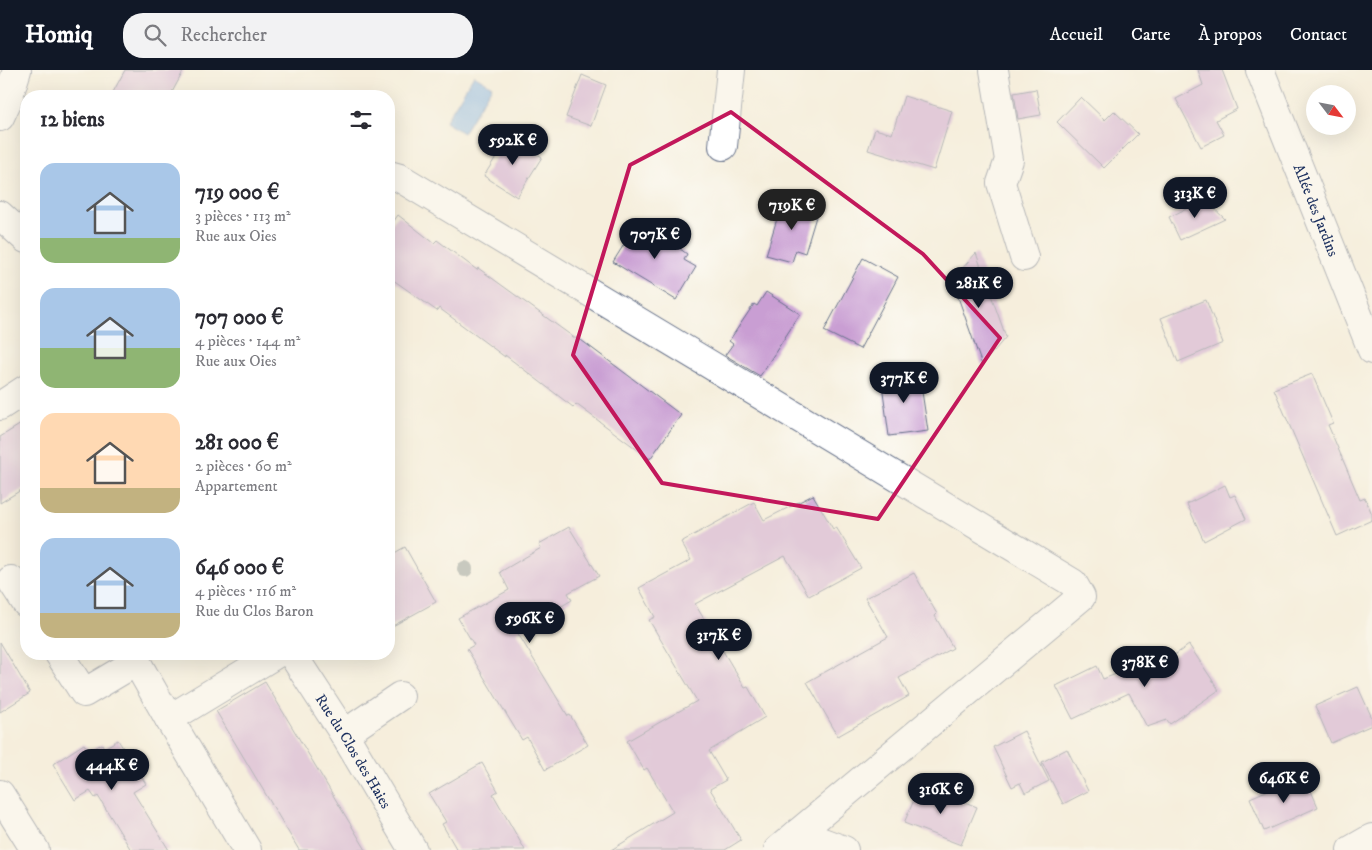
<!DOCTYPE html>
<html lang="fr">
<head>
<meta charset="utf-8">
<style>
  body { margin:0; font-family:"IM FELL DW Pica",serif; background:#f2f2f3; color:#2b2b33; height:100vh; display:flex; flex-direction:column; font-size:19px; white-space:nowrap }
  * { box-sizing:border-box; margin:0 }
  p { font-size:16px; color:#7c7c81 }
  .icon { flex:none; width:28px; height:28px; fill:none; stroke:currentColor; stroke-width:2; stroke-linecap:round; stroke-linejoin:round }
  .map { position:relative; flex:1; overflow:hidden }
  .details { position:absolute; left:20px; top:20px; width:375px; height:570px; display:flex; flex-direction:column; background:#fff; border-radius:20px; box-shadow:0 5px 20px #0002 }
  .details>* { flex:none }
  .needle { width:32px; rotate:122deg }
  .fabs { position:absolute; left:1306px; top:15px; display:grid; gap:10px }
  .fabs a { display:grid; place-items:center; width:50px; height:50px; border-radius:50%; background:#fff; box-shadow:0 5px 20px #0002; font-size:25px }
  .price { position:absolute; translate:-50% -42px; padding:0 11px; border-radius:18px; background:#111827; color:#fff; font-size:16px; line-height:32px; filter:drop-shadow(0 1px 2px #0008) }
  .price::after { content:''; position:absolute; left:50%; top:30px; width:15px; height:11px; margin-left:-8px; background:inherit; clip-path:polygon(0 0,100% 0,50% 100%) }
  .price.on { background:#222; color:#fff }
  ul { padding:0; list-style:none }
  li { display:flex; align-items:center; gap:15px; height:125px; padding:0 20px }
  li span { display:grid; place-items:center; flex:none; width:140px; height:100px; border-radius:15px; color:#555 }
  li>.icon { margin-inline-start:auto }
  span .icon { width:60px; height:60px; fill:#fffc; stroke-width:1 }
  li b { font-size:21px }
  h2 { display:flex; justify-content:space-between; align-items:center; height:60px; padding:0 20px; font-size:21px }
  header { display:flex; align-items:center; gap:30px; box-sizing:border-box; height:70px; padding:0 25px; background:#111827; color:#fff }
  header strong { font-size:24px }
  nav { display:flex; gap:28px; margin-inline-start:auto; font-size:18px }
  .search { width:350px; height:45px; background:#f2f2f3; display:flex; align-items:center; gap:12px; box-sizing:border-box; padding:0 18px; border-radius:20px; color:#7c7c81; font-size:19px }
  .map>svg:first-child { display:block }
  .water { fill:#77ade5; stroke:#496ea2 }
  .building { fill:#c99ed3 }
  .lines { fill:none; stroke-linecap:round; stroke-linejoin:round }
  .minor-casing { stroke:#67728a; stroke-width:30 }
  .minor { stroke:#fff; stroke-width:28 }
  .tree { fill:#919c9c }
  .marked { fill:none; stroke:#c2185b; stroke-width:4; stroke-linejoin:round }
  .labels { text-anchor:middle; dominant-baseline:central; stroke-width:4.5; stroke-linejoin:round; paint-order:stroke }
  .street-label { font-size:15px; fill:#1b2f5e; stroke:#fdfcf7 }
</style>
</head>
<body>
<header>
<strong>Homiq</strong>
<div class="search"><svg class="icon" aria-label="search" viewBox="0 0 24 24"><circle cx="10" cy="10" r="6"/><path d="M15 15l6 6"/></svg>Rechercher</div>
<nav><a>Accueil</a><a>Carte</a><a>À propos</a><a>Contact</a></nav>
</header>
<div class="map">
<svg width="1372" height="780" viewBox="0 0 1372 780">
  <rect width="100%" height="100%" fill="#fdfcf7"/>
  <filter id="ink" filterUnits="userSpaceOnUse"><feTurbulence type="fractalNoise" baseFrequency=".02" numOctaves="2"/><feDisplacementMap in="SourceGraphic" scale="10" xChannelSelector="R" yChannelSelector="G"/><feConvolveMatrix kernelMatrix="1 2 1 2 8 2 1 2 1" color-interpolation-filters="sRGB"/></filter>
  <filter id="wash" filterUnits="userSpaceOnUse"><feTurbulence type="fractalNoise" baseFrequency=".0096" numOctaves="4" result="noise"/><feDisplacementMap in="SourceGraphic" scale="20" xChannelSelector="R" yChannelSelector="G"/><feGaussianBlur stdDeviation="1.12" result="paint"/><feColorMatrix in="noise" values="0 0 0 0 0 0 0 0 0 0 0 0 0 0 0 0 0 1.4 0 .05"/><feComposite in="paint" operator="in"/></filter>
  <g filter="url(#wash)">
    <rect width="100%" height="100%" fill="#f5eedc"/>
    <path class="water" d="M 474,5 L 492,16 L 463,63 L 445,52 Z"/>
    <g id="blocks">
      <path class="building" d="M 125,0 L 184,0 L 170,26 L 111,26 Z
        M 1198,0 L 1222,0 L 1237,39 L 1216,50 L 1224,65 L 1201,77 L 1176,29 L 1203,15 Z
        M 582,5 L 606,15 L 591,56 L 566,47 Z
        M 1036,19 L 1041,45 L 1018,49 L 1014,23 Z
        M 904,26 L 952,41 L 934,100 L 868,80 L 875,59 L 892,64 Z
        M 1081,27 L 1105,50 L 1114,41 L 1138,64 L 1104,98 L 1057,52 Z
        M 509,66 L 542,87 L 517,127 L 484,106 Z
        M 783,129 L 818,140 L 805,183 L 796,180 L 792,192 L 766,185 Z
        M 1205,130 L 1225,149 L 1180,170 L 1169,147 Z
        M 398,145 L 434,173 L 437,170 L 477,200 L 478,198 L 576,269 L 577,267 L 681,345 L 650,389 L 576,334 L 573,337 L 505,285 L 505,287 L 439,238 L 437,241 L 389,207 L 389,158 Z
        M 640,149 L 687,184 L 684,190 L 696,197 L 676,230 L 613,192 Z
        M 976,183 L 1006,267 L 982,295 L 952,210 Z
        M 863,188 L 898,207 L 860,279 L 824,261 Z
        M 766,222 L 800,244 L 760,306 L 725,285 L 733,274 L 729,271 L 754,234 L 757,236 Z
        M 1206,230 L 1223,273 L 1178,292 L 1161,248 Z
        M 919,302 L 928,361 L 889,366 L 881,307 Z
        M 1312,304 L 1333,353 L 1328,355 L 1360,430 L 1365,428 L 1372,444 L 1372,450 L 1337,466 L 1274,319 Z
        M 26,351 L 26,417 L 0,433 L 0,367 Z
        M 1225,415 L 1230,427 L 1235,425 L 1246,449 L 1204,471 L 1187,434 Z
        M 813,425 L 833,459 L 836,457 L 861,498 L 809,526 L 785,486 L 695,534 L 745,618 L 748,617 L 765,647 L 709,681 L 726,710 L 710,719 L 741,770 L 725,780 L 611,780 L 673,742 L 647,698 L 644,700 L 627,671 L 697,631 L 649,550 L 655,547 L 639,518 L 691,490 L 681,472 L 754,432 L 764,450 Z
        M 569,457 L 599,506 L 568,523 L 572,530 L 517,562 L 568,646 L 570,645 L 588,675 L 545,700 L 527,667 L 522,670 L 467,579 L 474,575 L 458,548 L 509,520 L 500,502 L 541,478 L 539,474 Z
        M 405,477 L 436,532 L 389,558 L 389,486 Z
        M 914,503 L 937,544 L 935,546 L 953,578 L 899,608 L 909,626 L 838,666 L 807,612 L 888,567 L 865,528 Z
        M 0,572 L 30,623 L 0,642 Z
        M 1189,575 L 1219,620 L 1170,654 L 1167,650 L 1147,657 L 1129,623 L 1073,649 L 1056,616 L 1097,596 L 1103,609 L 1172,583 L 1173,586 Z
        M 265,612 L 366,780 L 299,780 L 216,641 Z
        M 1358,617 L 1372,648 L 1372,655 L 1331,673 L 1315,636 Z
        M 1024,661 L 1049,711 L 1025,723 L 1020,713 L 1012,717 L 993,677 Z
        M 118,670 L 146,714 L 133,722 L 169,780 L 131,780 L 98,726 L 95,728 L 90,721 L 75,730 L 53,694 L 84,674 L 89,681 L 102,674 L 104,678 Z
        M 1067,679 L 1088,721 L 1063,734 L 1042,692 Z
        M 482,693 L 498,721 L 493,724 L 525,780 L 457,780 L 442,754 L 446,752 L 429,724 Z
        M 1305,707 L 1318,737 L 1264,761 L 1250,728 L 1280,715 L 1283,719 Z
        M 921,714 L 977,737 L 961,775 L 904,753 Z"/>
    </g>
  </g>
  <g filter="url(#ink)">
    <use href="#blocks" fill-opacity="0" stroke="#67728a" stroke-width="1"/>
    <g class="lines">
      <g class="minor-casing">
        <g id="minor">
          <path d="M 994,0 L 1009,90 L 1001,113 L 1024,187"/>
          <path id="s1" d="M 1260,0 L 1372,280"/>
          <path d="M 0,47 L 7,32 L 17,0"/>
          <path d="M 723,76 L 731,0"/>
          <path d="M 389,105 L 400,108 L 1073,513 L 1081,527 L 798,763"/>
          <path d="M 0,145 L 26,169"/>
          <path d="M 0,336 L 26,319"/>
          <path d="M 11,510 L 26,533"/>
          <path d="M 59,584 L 84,623 L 136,592"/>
          <path d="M 132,584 L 169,649"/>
          <path id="s2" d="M 292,584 L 344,664 L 413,780"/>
          <path d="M 344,664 L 400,626"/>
          <path d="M 0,724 L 35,780"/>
          <path d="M 247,780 L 169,649 L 276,584"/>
          <path d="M 778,780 L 798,763 L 844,780"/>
          <path d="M 1351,780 L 1372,768"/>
        </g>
      </g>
      <use href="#minor" class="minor"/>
    </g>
    <circle class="tree" cx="465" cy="499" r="8"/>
  </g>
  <path d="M0 0H1372V780H0ZM 731,42 L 923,184 L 1000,268 L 878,449 L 662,413 L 573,285 L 630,95 Z" fill="#f5eedc" fill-opacity=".55" fill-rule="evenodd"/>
  <path class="marked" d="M 731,42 L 923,184 L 1000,268 L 878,449 L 662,413 L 573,285 L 630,95 Z"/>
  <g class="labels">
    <g class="street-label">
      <text stroke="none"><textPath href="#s1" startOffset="151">Allée des Jardins</textPath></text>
      <text stroke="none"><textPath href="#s2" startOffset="115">Rue du Clos des Haies</textPath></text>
    </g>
  </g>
</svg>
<div class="fabs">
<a><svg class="needle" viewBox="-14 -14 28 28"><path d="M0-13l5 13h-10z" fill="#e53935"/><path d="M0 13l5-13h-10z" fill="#7c7c81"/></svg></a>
</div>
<b class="price" style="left:513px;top:96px">592K €</b>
<b class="price" style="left:1195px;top:149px">313K €</b>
<b class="price on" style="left:792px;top:161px">719K €</b>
<b class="price" style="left:655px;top:190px">707K €</b>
<b class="price" style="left:979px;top:239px">281K €</b>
<b class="price" style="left:904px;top:334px">377K €</b>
<b class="price" style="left:530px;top:574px">596K €</b>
<b class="price" style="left:719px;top:591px">317K €</b>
<b class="price" style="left:1145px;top:618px">378K €</b>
<b class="price" style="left:112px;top:721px">444K €</b>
<b class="price" style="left:1284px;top:734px">646K €</b>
<b class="price" style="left:941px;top:745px">316K €</b>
<section class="details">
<h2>12 biens<svg class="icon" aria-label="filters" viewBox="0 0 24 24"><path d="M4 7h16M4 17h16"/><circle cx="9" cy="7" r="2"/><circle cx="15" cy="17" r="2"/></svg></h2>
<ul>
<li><span style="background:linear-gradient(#a9c7e8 75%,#8fb573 0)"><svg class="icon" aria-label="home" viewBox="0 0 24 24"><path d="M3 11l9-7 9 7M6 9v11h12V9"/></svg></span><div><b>719 000 €</b><p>3 pièces · 113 m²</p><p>Rue aux Oies</p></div></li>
<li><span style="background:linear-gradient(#a9c7e8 60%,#8fb573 0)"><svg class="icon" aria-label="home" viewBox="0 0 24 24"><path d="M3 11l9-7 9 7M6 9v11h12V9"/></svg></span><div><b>707 000 €</b><p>4 pièces · 144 m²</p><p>Rue aux Oies</p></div></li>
<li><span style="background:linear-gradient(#ffd9b3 75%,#c2b280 0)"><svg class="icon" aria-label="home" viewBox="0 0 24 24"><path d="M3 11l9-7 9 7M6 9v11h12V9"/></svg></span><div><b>281 000 €</b><p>2 pièces · 60 m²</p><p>Appartement</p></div></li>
<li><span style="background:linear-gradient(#a9c7e8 75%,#c2b280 0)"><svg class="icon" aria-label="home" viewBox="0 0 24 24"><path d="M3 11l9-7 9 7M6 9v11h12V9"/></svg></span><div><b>646 000 €</b><p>4 pièces · 116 m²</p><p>Rue du Clos Baron</p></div></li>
</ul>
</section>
</div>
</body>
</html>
